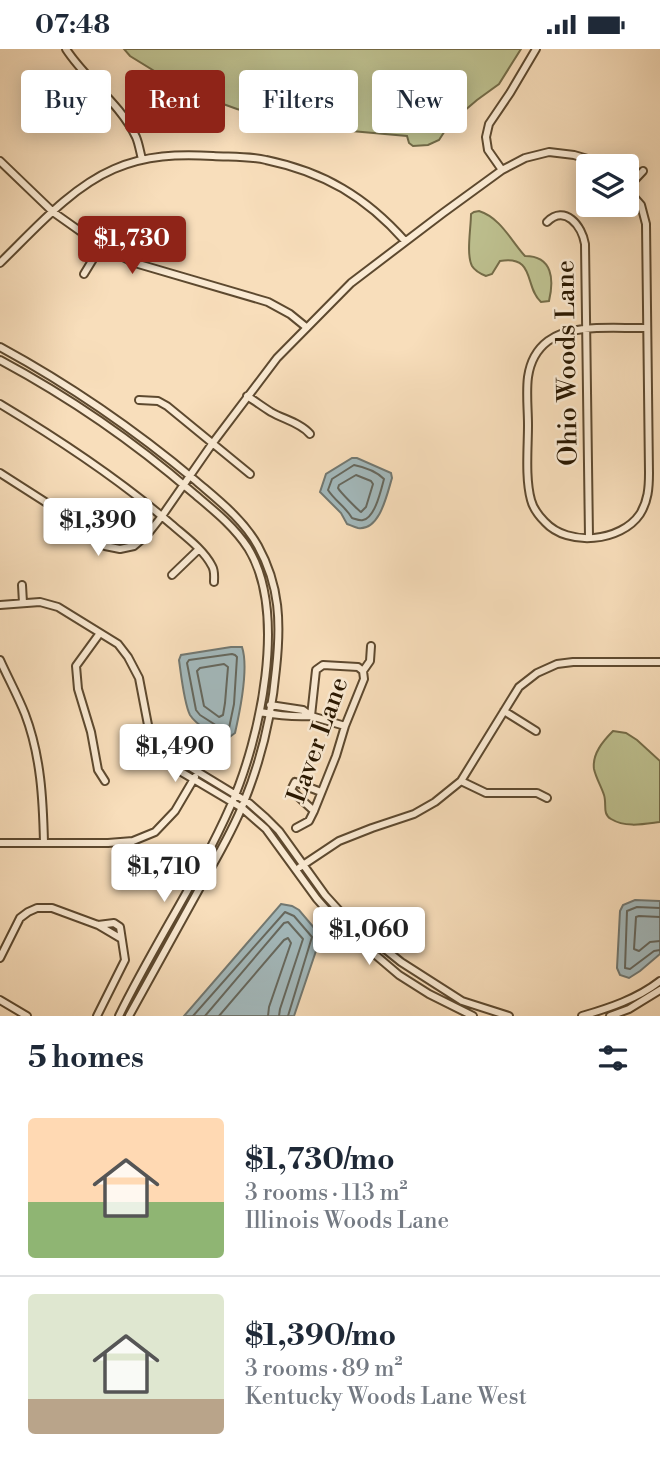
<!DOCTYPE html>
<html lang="en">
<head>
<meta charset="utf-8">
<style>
  body { margin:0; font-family:"Libre Bodoni",serif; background:#f6f6f7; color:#1f2937; height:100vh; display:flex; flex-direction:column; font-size:26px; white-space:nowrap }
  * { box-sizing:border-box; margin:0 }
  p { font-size:23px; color:#747a83 }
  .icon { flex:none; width:38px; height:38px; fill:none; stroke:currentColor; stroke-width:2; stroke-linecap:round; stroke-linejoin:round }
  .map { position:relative; height:967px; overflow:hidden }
  .panel { display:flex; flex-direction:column; background:#fff; flex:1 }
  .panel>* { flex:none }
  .banner { position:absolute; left:21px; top:21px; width:620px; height:63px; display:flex; gap:14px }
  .buttons { position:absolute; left:576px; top:105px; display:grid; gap:14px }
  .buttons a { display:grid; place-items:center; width:63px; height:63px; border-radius:7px; background:#fff; box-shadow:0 4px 18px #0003; font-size:35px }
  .price { position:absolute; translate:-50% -60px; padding:0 16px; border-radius:7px; background:#fff; color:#222; font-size:23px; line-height:46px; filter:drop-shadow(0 2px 4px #0008) }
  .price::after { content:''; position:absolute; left:50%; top:42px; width:21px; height:16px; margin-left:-10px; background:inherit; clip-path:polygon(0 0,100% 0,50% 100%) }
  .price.selected { background:#8f2418; color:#fff }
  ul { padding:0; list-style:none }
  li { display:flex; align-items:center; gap:21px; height:175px; padding:0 28px }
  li+li { border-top:2px solid #e0e1e3 }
  li span { display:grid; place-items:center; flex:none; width:196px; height:140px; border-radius:7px; color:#555 }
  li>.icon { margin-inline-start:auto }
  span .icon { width:84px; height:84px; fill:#fffc; stroke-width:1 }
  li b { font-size:30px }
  h2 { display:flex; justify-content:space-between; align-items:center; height:84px; padding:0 28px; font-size:30px }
  .chip { padding:0 24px; border-radius:7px; background:#fff; box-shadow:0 4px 18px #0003; font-size:24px; line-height:63px }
  .chip.selected { background:#8f2418; color:#fff }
  .status { display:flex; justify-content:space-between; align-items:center; height:49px; padding:0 35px; background:#fff; direction:ltr }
  .status svg { height:19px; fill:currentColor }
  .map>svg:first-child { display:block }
  .green { fill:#bec190; stroke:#746c48; stroke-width:2 }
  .water { fill:#a3b9bc; stroke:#727871; stroke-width:2 }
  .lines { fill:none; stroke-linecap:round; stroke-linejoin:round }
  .shore { stroke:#66685e; stroke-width:2 }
  .minor-casing { stroke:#5d492f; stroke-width:10 }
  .minor { stroke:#faead3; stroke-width:6 }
  .labels { text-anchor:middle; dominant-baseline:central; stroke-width:5; stroke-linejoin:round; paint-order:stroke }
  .street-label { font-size:26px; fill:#291700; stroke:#faead3 }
</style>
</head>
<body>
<div class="status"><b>07:48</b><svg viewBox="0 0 49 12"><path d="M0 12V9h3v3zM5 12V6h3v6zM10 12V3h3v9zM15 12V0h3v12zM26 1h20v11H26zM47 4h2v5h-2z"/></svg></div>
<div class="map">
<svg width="660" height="967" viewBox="0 0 660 967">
  <rect width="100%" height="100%" fill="#f8debb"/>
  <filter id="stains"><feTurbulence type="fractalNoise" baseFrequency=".00286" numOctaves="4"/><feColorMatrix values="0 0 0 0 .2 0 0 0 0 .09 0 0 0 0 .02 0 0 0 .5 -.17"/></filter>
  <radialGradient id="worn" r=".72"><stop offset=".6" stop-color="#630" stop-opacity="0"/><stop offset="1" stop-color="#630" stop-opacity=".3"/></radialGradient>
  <path class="green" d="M 124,0 L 521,0 L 499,35 L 477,51 L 450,74 L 439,91 L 428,96 L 413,97 L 409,94 L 407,87 L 295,77 L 237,60 L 187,42 L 130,7 Z
    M 479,162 C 501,169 511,192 525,207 C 553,207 554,231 549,252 L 541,253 C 524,238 536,206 500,212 L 492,225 L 486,227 C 481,225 475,222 472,217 C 466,205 471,179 471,165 L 474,163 Z
    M 613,682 L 626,684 L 637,691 L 660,712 L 660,773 C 644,775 626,779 611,770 C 602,765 607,755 604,746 C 601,737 596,729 594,720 C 592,705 603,692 613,682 Z"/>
  <path class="water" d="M 352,409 L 357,409 L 391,424 L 392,429 C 387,445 380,482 358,479 C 354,478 350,476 347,475 L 341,464 L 320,443 L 326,425 Z
    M 231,598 L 242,598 C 249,619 240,662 235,684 L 227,690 C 215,686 197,677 190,666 C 184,654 181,625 179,611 L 181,606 Z
    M 635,851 L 660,852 L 660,905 L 640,922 L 629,929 L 620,926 L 617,919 L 620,862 L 623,856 Z
    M 281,855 L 292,857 L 299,861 L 321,887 L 294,967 L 184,967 Z"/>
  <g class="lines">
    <path class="shore" d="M 354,416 C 364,418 377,423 384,430 C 381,441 375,469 363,471 C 359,472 356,470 352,469 C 345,457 335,452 328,441 L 332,430 Z
      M 356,426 L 371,432 L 373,435 L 366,458 L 361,463 C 358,461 340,443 338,439 L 339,436 Z
      M 232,605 L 235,606 L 237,608 L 234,655 L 229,679 L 225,682 L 200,666 L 196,661 L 187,614 L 189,611 Z
      M 224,615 L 228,618 L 225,654 L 223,666 L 219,668 L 204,657 L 197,622 L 200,619 Z
      M 660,859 L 637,858 L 627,862 L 625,919 L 630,920 L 654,902 L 660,901
      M 660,868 L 639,867 L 636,868 L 634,900 L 639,902 L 650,893 L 660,892
      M 193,967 L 285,863 L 294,867 L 312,888 L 288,967
      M 205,967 L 284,874 L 288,873 L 303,890 L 280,960 L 279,967
      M 219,967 L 284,891 L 288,889 L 291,894 L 269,958 L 268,967"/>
    <g class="minor-casing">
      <path id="minor" d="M 66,0 C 86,31 120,54 136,88 C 139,95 140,103 142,110
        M 0,112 L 53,163 L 101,197 L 135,214 L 268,253 L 290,265 L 306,278
        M 502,121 L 488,101 L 486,88 L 489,75 L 510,44 L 536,0
        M 626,139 L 641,156 L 646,175 L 649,424 C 649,439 648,452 640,465 C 621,493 568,498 545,473 C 539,467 533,459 531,451 C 525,429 528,399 528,376 C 528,361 526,343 528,328 C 530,314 536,301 548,292 C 572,274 618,280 647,279
        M 627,139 L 643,122
        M 547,173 C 565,155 582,177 585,195 L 589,488
        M 0,214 C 34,181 70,139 114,120 C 146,106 178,105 213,107 C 230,108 249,107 266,111 C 324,123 366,148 405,192
        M 84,225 L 101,197
        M 0,298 C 70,336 135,381 196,432 C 218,451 243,470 258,497 C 280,537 281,574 276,620 C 272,665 261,711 244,753 C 232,784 214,813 198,842 C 175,884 152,925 129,967
        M 0,311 C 69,348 133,392 192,443 C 212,460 233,476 248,499 C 288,564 260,690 231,756 C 199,829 154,895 119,967
        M 247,347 C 255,352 263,358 271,363 C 283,370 301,374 310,385
        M 139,351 L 158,352 L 167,357 L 250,425
        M 0,355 C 60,391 118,429 171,475 C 186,488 203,500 212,517 C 215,522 214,528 214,533
        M 0,424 L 64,465 L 105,497 L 120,500 L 134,497 L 147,486 L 162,467 L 212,395 L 277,309 L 351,234 L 443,164 L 502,121 L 525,109 L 549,103 L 574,106 L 591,111 L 603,117
        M 172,526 L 199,500
        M 22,536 L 23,554
        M 0,556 L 40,553 L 58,558 L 118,595 L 128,608 L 139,629 L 148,676 L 157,699 L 166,710 L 178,721 L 242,759 L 266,780 L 317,850 L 339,875 L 399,926 L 429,945 L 473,967
        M 100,584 L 76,617 L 78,640 L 91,683 L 98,721 L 105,732
        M 0,611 C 8,629 18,647 25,665 C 41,707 43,751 44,794
        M 363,622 L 370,612 L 371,597
        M 270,656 L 303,661 L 311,667 L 345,677
        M 504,662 L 536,682
        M 260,663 C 276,666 294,668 311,667
        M 155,690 L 180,712 L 249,754 L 266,769 L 279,782 L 325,846 L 345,868 L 401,913 L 462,952 L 509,967
        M 461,732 L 486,744 L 537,744 L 547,749
        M 314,762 L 291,741 L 295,733 L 321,743
        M 296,779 L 309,772 L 314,762 L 336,707 L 345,677 L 364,630 L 363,622 L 358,618 L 323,616 L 316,621 L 311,667
        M 0,794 L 108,794 L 133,792 L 155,783 L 175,762 L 195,728
        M 300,818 L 339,792 L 372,779 L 414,765 L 435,753 L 461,732 L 519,638 L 537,624 L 557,615 L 573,613 L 660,613
        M 98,876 L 120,889
        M 0,909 L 20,869 L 28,863 L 37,859 L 52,859 L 98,876 L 114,874 L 120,878 L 125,911 L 97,967
        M 0,951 L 27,967
        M 582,967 C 609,959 637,950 660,932
        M 610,967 L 629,960 L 660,941"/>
    </g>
    <use href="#minor" class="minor"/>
  </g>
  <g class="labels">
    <g class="street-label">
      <text transform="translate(567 314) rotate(-91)">Ohio Woods Lane</text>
      <text transform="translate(318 691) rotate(-70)">Laver Lane</text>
    </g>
  </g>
  <rect width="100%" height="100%" filter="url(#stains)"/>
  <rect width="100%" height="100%" fill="url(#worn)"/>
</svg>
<div class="buttons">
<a><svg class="icon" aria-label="layers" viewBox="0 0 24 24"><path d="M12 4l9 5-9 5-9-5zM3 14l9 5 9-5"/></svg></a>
</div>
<b class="price selected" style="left:132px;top:227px">$1,730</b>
<b class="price" style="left:98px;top:509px">$1,390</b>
<b class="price" style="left:175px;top:735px">$1,490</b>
<b class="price" style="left:164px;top:855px">$1,710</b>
<b class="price" style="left:369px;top:918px">$1,060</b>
<div class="banner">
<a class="chip">Buy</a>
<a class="chip selected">Rent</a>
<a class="chip">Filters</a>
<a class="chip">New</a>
</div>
</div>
<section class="panel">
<h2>5 homes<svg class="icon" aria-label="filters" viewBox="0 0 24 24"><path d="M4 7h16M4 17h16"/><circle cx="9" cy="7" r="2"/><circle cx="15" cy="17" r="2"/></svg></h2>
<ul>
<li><span style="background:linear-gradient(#ffd9b3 60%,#8fb573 0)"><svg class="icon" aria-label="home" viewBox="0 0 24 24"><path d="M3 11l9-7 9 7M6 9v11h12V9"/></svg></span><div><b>$1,730/mo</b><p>3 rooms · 113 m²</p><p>Illinois Woods Lane</p></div></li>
<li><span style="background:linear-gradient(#dfe7d0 75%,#b9a48a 0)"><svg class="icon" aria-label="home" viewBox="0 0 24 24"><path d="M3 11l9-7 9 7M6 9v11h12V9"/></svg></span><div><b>$1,390/mo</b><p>3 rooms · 89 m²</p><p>Kentucky Woods Lane West</p></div></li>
</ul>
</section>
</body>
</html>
